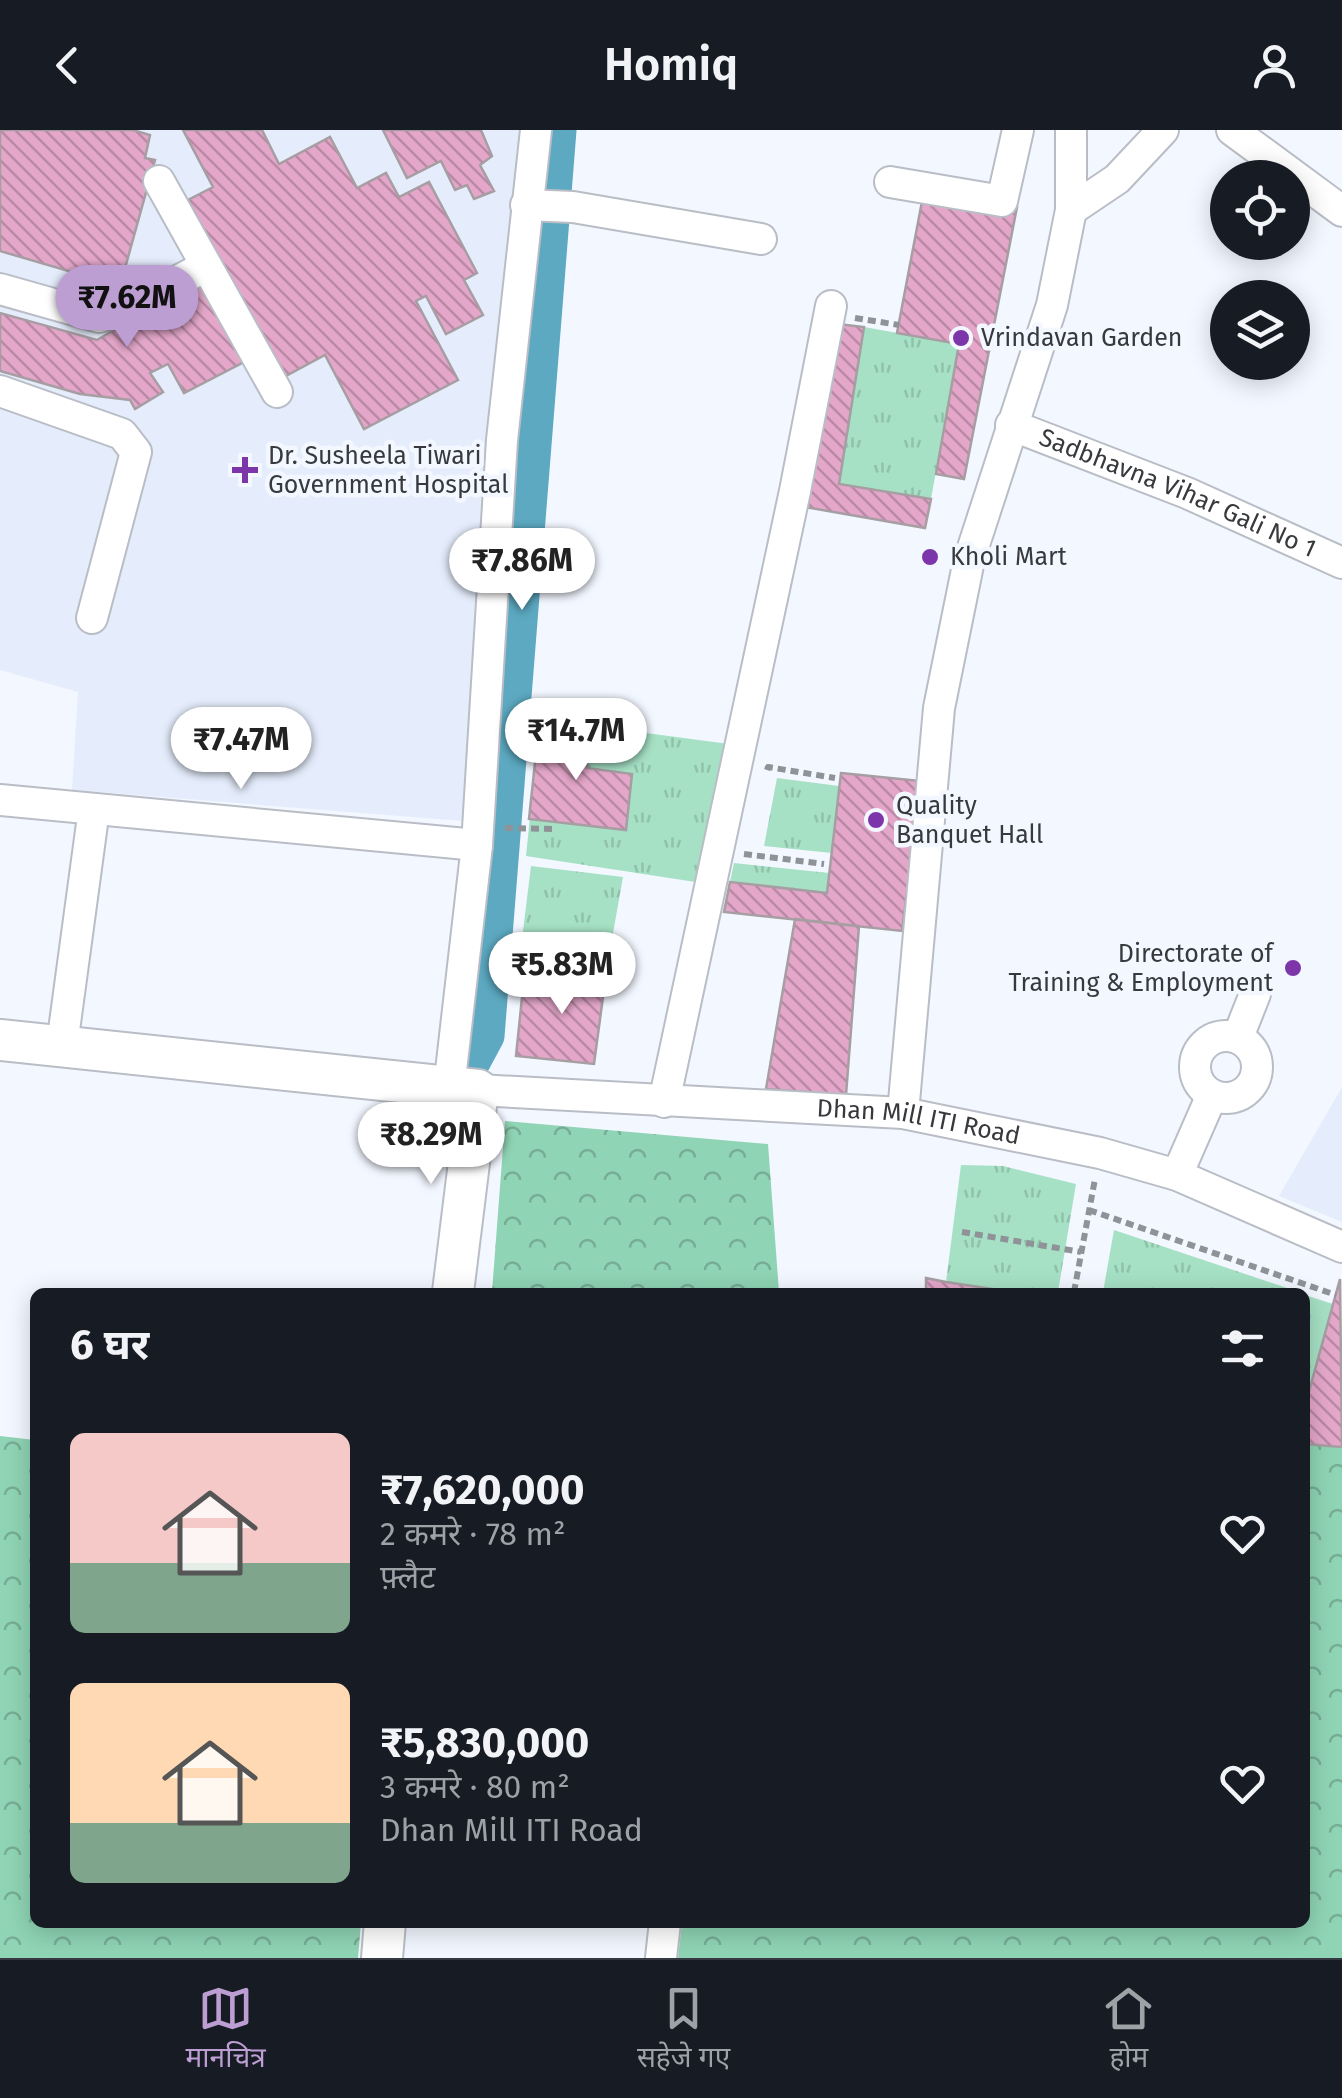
<!DOCTYPE html>
<html lang="hi">
<head>
<meta charset="utf-8">
<style>
  body { margin:0; font-family:"Fira Sans","Noto Sans Devanagari",sans-serif; background:#242831; color:#f1f3f6; height:100vh; display:flex; flex-direction:column; font-size:38px; white-space:nowrap }
  * { box-sizing:border-box; margin:0 }
  p { font-size:32px; color:#9ea1a6 }
  .icon { flex:none; width:55px; height:55px; fill:none; stroke:currentColor; stroke-width:2; stroke-linecap:round; stroke-linejoin:round }
  .map { position:relative; flex:1; overflow:hidden }
  .panel { position:absolute; left:30px; top:1158px; width:1280px; height:640px; display:flex; flex-direction:column; background:#171b24; border-radius:15px; box-shadow:0 5px 25px #0003 }
  .panel>* { flex:none }
  .buttons { position:absolute; left:1210px; top:30px; display:grid; gap:20px }
  .buttons a { display:grid; place-items:center; width:100px; height:100px; border-radius:50%; background:#171b24; box-shadow:0 5px 25px #0003; font-size:50px }
  .price { position:absolute; translate:-50% -85px; padding:0 22px; border-radius:35px; background:#fff; color:#222; font-size:32px; line-height:65px; filter:drop-shadow(0 2px 5px #0008) }
  .price::after { content:''; position:absolute; left:50%; top:60px; width:30px; height:22px; margin-left:-15px; background:inherit; clip-path:polygon(0 0,100% 0,50% 100%) }
  .price.on { background:#bc9ed3; color:#111 }
  ul { padding:0; list-style:none }
  li { display:flex; align-items:center; gap:30px; height:250px; padding:0 40px }
  li span { display:grid; place-items:center; flex:none; width:280px; height:200px; border-radius:15px; color:#555 }
  li>.icon { margin-inline-start:auto }
  span .icon { width:120px; height:120px; fill:#fffc; stroke-width:1 }
  li b { font-size:42px }
  h2 { display:flex; justify-content:space-between; align-items:center; height:120px; padding:0 40px; font-size:42px }
  header { display:flex; justify-content:space-between; align-items:center; height:130px; padding:0 40px; background:#171b24; font-size:45px; font-weight:600 }
  .menu { display:flex; justify-content:space-around; align-items:center; height:140px; border-top:2px solid #363941; background:#171b24; font-size:28px; color:#9ea1a6 }
  .menu a { display:grid; justify-items:center; gap:5px }
  .menu .on { color:#bc9ed3 }
  .map>svg:first-child { display:block }
  .built { fill:#e5edfc }
  .grass { fill:url(#grass-tufts) }
  .forest { fill:url(#forest-crowns) }
  .lines { fill:none; stroke-linecap:round; stroke-linejoin:round }
  .canal { stroke:#5ca9c1; stroke-width:35 }
  .building { fill:url(#building-back-hatch); stroke:#a69ea2; stroke-width:2.5 }
  .minor-casing { stroke:#b9bdc5; stroke-width:34 }
  .major-casing { stroke:#b9bdc5; stroke-width:44 }
  .path { stroke:#8f9297; stroke-width:6; stroke-dasharray:8 5; stroke-linecap:butt }
  .minor { stroke:#fff; stroke-width:30 }
  .major { stroke:#fff; stroke-width:40 }
  .poi-dot { fill:#7c36a9; stroke:#f3f7ff; stroke-width:4 }
  .labels { text-anchor:middle; dominant-baseline:central; stroke-width:9; stroke-linejoin:round; paint-order:stroke }
  .poi-label { font-size:25px; fill:#37393c; stroke:#f3f7ff; text-anchor:start }
  .street-label { font-size:25px; fill:#37393c; stroke:#f3f7ff }
</style>
</head>
<body>
<header><svg class="icon" aria-label="back" viewBox="0 0 24 24"><path d="M15 5l-7 7 7 7"/></svg>Homiq<svg class="icon" aria-label="person" viewBox="0 0 24 24"><circle cx="12" cy="8" r="4"/><path d="M4 21q1-7 8-7t8 7"/></svg></header>
<div class="map">
<svg width="1342" height="1828" viewBox="0 0 1342 1828">
  <defs>
    <pattern id="grass-tufts" width="24" height="20" patternUnits="userSpaceOnUse" patternTransform="scale(2.5)"><rect width="24" height="20" fill="#a6e1c5"/><path d="M3 7l-1-3M5 7V3M7 7l1-3M15 17l-1-3M17 17v-4M19 17l1-3" fill="none" stroke="#90c2aa"/></pattern>
    <pattern id="forest-crowns" width="20" height="18" patternUnits="userSpaceOnUse" patternTransform="scale(2.5)"><rect width="20" height="18" fill="#8fd4b4"/><path d="M2 6a3 3 0 1 1 6 0M12 15a3 3 0 1 1 6 0" fill="none" stroke="#76ad94"/></pattern>
    <pattern id="building-back-hatch" width="6" height="6" patternUnits="userSpaceOnUse" patternTransform="scale(2.5)"><rect width="6" height="6" fill="#e4a7ca"/><path d="M-1 5l2 2M0 0l6 6M5-1l2 2" fill="none" stroke="#ba89a5"/></pattern>
  </defs>
  <rect width="100%" height="100%" fill="#f3f7ff"/>
  <path class="built" d="M 0,0 L 523,0 L 507,140 L 463,691 L 72,660 L 78,562 L 0,540 Z
    M 1342,957 L 1342,1092 L 1279,1066 Z"/>
  <path class="grass" d="M 864,197 L 959,214 L 931,369 L 839,354 Z
    M 540,589 L 729,614 L 702,753 L 526,726 Z
    M 777,648 L 839,656 L 832,723 L 764,716 Z
    M 734,733 L 829,743 L 827,763 L 730,752 Z
    M 531,736 L 623,747 L 607,837 L 520,825 Z
    M 961,1035 L 1003,1036 L 1076,1054 L 1058,1162 L 1012,1162 L 946,1152 Z
    M 1114,1100 L 1299,1162 L 1103,1162 Z
    M 1305,1165 L 1333,1174 L 1305,1276 Z"/>
  <path class="forest" d="M 505,991 L 768,1014 L 779,1162 L 492,1162 Z
    M 0,1306 L 35,1310 L 35,1792 L 361,1793 L 358,1828 L 0,1828 Z
    M 1305,1314 L 1342,1317 L 1342,1828 L 678,1828 L 682,1793 L 1305,1792 Z"/>
  <g class="lines">
    <path class="canal" d="M 473,932 L 487,906 L 559,0"/>
  </g>
  <path class="building" d="M 0,0 L 133,0 L 150,5 L 145,28 L 155,30 L 122,149 L 116,147 L 113,154 L 0,121 Z
    M 183,0 L 262,0 L 279,34 L 330,7 L 357,58 L 386,43 L 399,67 L 429,52 L 477,143 L 464,150 L 483,185 L 446,204 L 426,166 L 416,171 L 458,250 L 364,299 L 325,225 L 282,248 L 188,70 L 213,57 Z
    M 383,0 L 481,0 L 492,26 L 480,35 L 494,61 L 474,69 L 467,55 L 455,60 L 441,31 L 407,48 Z
    M 924,61 L 1017,77 L 964,349 L 936,344 L 959,214 L 897,203 Z
    M 202,148 L 246,231 L 184,263 L 168,234 L 150,243 L 163,262 L 135,279 L 130,270 L 80,264 L 0,241 L 0,183 L 97,210 Z
    M 838,194 L 864,197 L 839,354 L 931,369 L 925,398 L 805,377 Z
    M 539,595 L 591,601 L 587,638 L 632,644 L 626,700 L 529,689 Z
    M 841,643 L 921,651 L 902,801 L 724,782 L 730,752 L 827,763 Z
    M 795,789 L 859,796 L 846,965 L 766,959 Z
    M 578,833 L 607,837 L 594,934 L 516,926 L 524,848 L 575,851 Z
    M 926,1148 L 946,1152 L 1012,1162 L 926,1162 Z
    M 1340,1149 L 1342,1317 L 1305,1314 L 1305,1276 Z"/>
  <g class="lines">
    <g class="minor-casing">
      <g id="minor">
        <path d="M 1232,0 L 1342,81"/>
        <path d="M 159,51 L 277,262"/>
        <path d="M 890,52 L 1002,71 L 1018,0"/>
        <path d="M 526,75 L 573,77 L 761,109"/>
        <path d="M 1071,80 L 1117,49 L 1163,0"/>
        <path d="M 0,159 L 99,187 L 123,180 L 206,136"/>
        <path d="M 0,261 L 122,304 L 136,322 L 92,488"/>
        <path id="s1" d="M 1011,295 L 1187,363 L 1342,433"/>
        <path d="M 0,670 L 477,715"/>
        <circle cx="1226" cy="937" r="31"/>
        <path d="M 1238,907 L 1255,864"/>
        <path d="M 62,915 L 94,679"/>
        <path d="M 449,958 L 477,715 L 502,310 L 536,0"/>
        <path id="s2" d="M 478,960 L 903,983 L 1100,1023 L 1177,1045 L 1342,1117"/>
        <path d="M 664,972 L 795,361 L 831,176"/>
        <path d="M 903,983 L 939,578 L 969,430 L 1052,175 L 1071,80 L 1071,0"/>
        <path d="M 1177,1045 L 1212,965"/>
        <path d="M 661,1828 L 665,1792"/>
      </g>
    </g>
    <g class="major-casing">
      <path id="major" d="M 0,910 L 478,960 L 453,1162
        M 382,1828 L 385,1792"/>
    </g>
    <path class="path" d="M 855,188 L 899,195
      M 767,640 L 768,637 L 835,648
      M 505,698 L 552,699
      M 744,724 L 824,734
      M 490,835 L 570,840
      M 1089,1080 L 1336,1165
      M 962,1102 L 1081,1122
      M 1074,1162 L 1095,1049"/>
    <use href="#minor" class="minor"/>
    <use href="#major" class="major"/>
  </g>
  <g class="poi-dot">
    <circle cx="961" cy="208" r="10"/>
    <path d="M240 325h10v10h10v10h-10v10h-10v-10h-10v-10h10z"/>
    <circle cx="930" cy="427" r="10"/>
    <circle cx="876" cy="690" r="10"/>
    <circle cx="1293" cy="838" r="10"/>
  </g>
  <g class="labels">
    <g class="poi-label">
      <text x="981" y="208">Vrindavan Garden</text>
      <text x="268" y="326">Dr. Susheela Tiwari<tspan x="268" dy="29">Government Hospital</tspan></text>
      <text x="950" y="427">Kholi Mart</text>
      <text x="896" y="676">Quality<tspan x="896" dy="29">Banquet Hall</tspan></text>
      <text x="1273" y="824" text-anchor="end">Directorate of<tspan x="1273" dy="29">Training &amp; Employment</tspan></text>
    </g>
    <g class="street-label">
      <text stroke="none"><textPath href="#s1" startOffset="180">Sadbhavna Vihar Gali No 1</textPath></text>
      <text stroke="none"><textPath href="#s2" startOffset="442">Dhan Mill ITI Road</textPath></text>
    </g>
  </g>
</svg>
<div class="buttons">
<a><svg class="icon" aria-label="locate" viewBox="0 0 24 24"><circle cx="12" cy="12" r="6"/><path d="M12 2v4M12 18v4M2 12h4M18 12h4"/></svg></a>
<a><svg class="icon" aria-label="layers" viewBox="0 0 24 24"><path d="M12 4l9 5-9 5-9-5zM3 14l9 5 9-5"/></svg></a>
</div>
<b class="price on" style="left:127px;top:220px">₹7.62M</b>
<b class="price" style="left:522px;top:483px">₹7.86M</b>
<b class="price" style="left:576px;top:653px">₹14.7M</b>
<b class="price" style="left:241px;top:662px">₹7.47M</b>
<b class="price" style="left:562px;top:887px">₹5.83M</b>
<b class="price" style="left:431px;top:1057px">₹8.29M</b>
<section class="panel">
<h2>6 घर<svg class="icon" aria-label="filters" viewBox="0 0 24 24"><path d="M4 7h16M4 17h16"/><circle cx="9" cy="7" r="2"/><circle cx="15" cy="17" r="2"/></svg></h2>
<ul>
<li><span style="background:linear-gradient(#f6c9c9 65%,#7fa58c 0)"><svg class="icon" aria-label="home" viewBox="0 0 24 24"><path d="M3 11l9-7 9 7M6 9v11h12V9"/></svg></span><div><b>₹7,620,000</b><p>2 कमरे · 78 m²</p><p>फ़्लैट</p></div><svg class="icon" aria-label="heart" viewBox="0 0 24 24"><path d="M12 20l-8-8c-3-5 5-10 8-4 3-6 11-1 8 4z"/></svg></li>
<li><span style="background:linear-gradient(#ffd9b3 70%,#7fa58c 0)"><svg class="icon" aria-label="home" viewBox="0 0 24 24"><path d="M3 11l9-7 9 7M6 9v11h12V9"/></svg></span><div><b>₹5,830,000</b><p>3 कमरे · 80 m²</p><p>Dhan Mill ITI Road</p></div><svg class="icon" aria-label="heart" viewBox="0 0 24 24"><path d="M12 20l-8-8c-3-5 5-10 8-4 3-6 11-1 8 4z"/></svg></li>
</ul>
</section>
</div>
<nav class="menu">
<a class="on"><svg class="icon" aria-label="map" viewBox="0 0 24 24"><path d="M3 6l6-2 6 2 6-2v14l-6 2-6-2-6 2zM9 4v14M15 6v14"/></svg>मानचित्र</a>
<a><svg class="icon" aria-label="saved" viewBox="0 0 24 24"><path d="M7 4h10v16l-5-4-5 4z"/></svg>सहेजे गए</a>
<a><svg class="icon" aria-label="home" viewBox="0 0 24 24"><path d="M3 11l9-7 9 7M6 9v11h12V9"/></svg>होम</a>
</nav>
</body>
</html>
